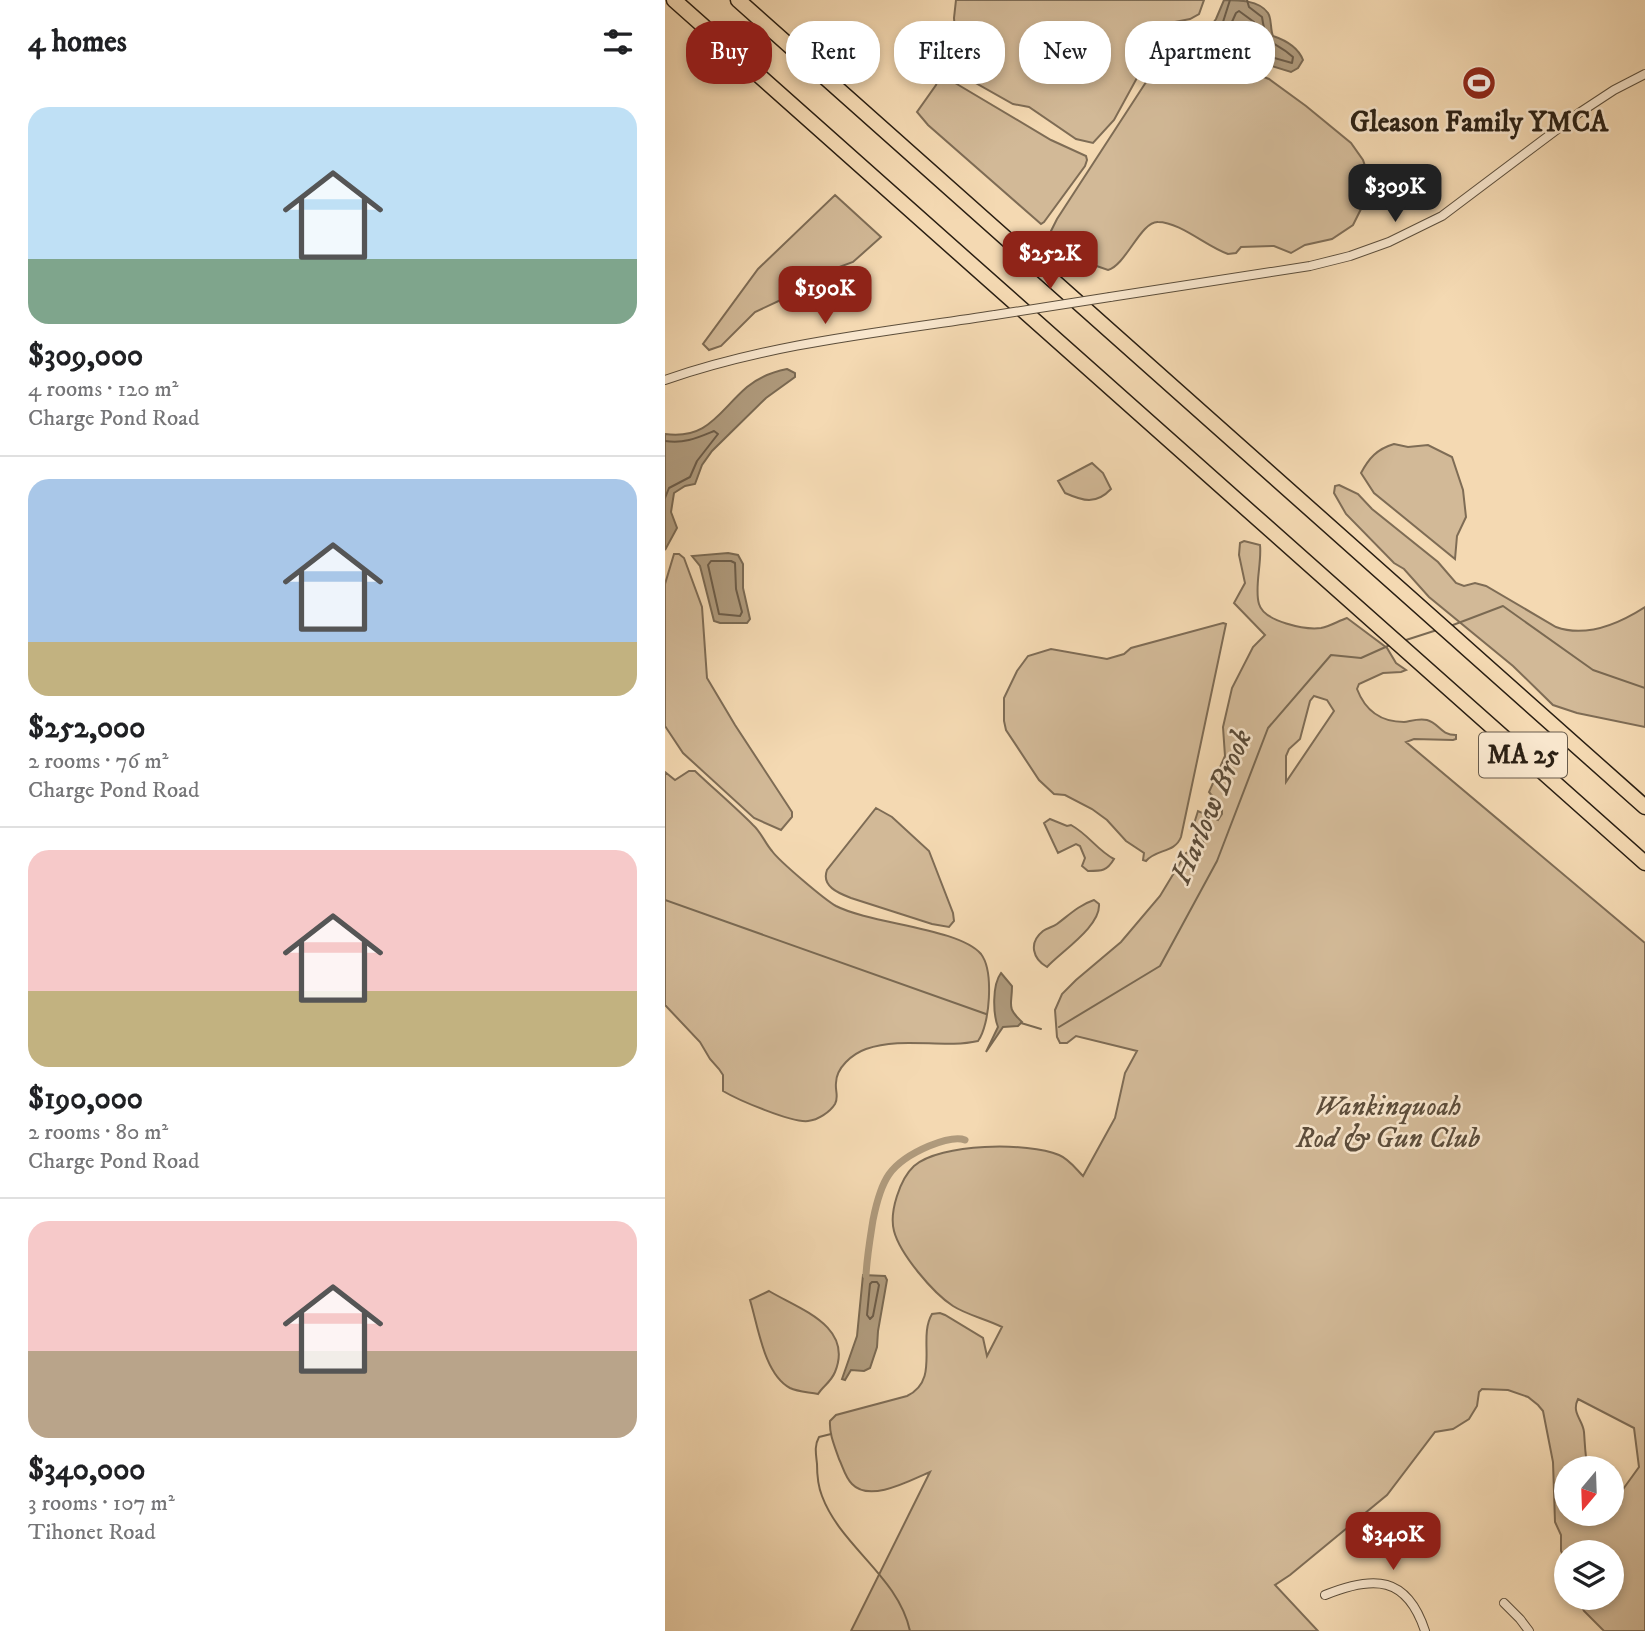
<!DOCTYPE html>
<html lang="en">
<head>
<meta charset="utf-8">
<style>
  body { margin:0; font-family:"IM FELL DW Pica",serif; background:#f2f2f2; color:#202124; height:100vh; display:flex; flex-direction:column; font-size:26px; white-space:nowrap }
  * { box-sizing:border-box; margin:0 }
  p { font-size:23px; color:#757577 }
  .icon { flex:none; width:38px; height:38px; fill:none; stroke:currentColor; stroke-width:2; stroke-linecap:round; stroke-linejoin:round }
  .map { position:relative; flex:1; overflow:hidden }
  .side { display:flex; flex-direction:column; background:#fff; width:665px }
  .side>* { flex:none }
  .banner { position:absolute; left:21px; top:21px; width:665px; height:63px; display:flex; gap:14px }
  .needle { width:46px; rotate:199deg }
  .controls { position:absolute; left:889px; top:1456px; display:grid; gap:14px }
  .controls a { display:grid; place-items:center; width:70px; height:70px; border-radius:50%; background:#fff; box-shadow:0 4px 10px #0003; font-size:35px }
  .price { position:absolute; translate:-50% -60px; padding:0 16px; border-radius:14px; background:#8f2418; color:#fff; font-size:23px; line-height:46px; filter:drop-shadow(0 2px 4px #0008) }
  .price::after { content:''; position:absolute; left:50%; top:42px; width:21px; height:16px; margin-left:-10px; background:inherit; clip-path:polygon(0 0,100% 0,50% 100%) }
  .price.on { background:#222; color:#fff }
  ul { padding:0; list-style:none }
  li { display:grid; align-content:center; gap:14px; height:371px; padding:0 28px }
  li+li { border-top:2px solid #e0e0e0 }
  li span { display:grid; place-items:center; height:217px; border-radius:21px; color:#555 }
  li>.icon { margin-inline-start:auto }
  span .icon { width:126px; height:126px; fill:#fffc; stroke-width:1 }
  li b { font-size:30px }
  h2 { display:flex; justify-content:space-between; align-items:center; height:84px; padding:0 28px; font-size:30px }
  .chip { padding:0 24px; border-radius:28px; background:#fff; box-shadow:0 4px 10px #0003; font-size:24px; line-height:63px }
  .chip.on { background:#8f2418; color:#fff }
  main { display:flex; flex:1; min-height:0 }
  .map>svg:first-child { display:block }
  .green { fill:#d2b997; stroke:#7e6c55; stroke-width:2; fill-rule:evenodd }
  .water { fill:#af9a7c; stroke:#7a6952; stroke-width:2 }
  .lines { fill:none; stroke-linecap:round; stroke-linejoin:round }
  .shore { stroke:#6c5c48; stroke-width:2 }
  .stream { stroke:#7a6952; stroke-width:2 }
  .canal { stroke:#af9a7c; stroke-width:7 }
  .street-casing { stroke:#5c4e3b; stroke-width:10 }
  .highway-casing { stroke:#2a1f13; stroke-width:17 }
  .street { stroke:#f8e6cd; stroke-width:8 }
  .highway { stroke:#f4d9b2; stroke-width:14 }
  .street-bridge-casing { stroke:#5c4e3b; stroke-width:10; stroke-linecap:butt }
  .street-bridge { stroke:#f8e6cd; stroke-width:8 }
  .labels { text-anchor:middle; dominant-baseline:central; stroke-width:5; stroke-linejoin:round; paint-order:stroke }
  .shield { fill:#f8e6cd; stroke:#685b4b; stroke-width:2 }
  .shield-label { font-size:26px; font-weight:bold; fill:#2a1f13 }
  .poi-label { font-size:28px; font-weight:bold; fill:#2a1f13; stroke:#f8e6cd }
  .park-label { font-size:28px; font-style:italic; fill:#5c4d3b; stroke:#f8e6cd }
  .water-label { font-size:30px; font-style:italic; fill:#594a38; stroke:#f8e6cd }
</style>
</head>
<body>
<main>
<section class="side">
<h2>4 homes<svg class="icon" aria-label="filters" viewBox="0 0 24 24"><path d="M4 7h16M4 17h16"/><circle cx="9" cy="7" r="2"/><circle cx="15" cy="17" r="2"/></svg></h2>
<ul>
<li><span style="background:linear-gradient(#bfe0f5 70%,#7fa58c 0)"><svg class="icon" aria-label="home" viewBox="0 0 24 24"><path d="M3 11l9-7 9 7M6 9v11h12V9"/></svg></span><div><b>$309,000</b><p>4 rooms · 120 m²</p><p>Charge Pond Road</p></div></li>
<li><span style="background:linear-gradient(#a9c7e8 75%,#c2b280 0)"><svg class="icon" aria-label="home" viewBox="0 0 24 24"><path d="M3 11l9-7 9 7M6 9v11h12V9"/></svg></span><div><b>$252,000</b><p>2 rooms · 76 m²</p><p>Charge Pond Road</p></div></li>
<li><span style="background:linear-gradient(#f6c9c9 65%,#c2b280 0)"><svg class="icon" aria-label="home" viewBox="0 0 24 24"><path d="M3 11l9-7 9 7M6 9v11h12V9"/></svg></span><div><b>$190,000</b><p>2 rooms · 80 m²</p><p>Charge Pond Road</p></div></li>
<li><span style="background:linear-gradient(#f6c9c9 60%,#b9a48a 0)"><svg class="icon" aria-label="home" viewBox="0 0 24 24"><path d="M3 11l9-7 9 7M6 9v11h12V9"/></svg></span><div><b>$340,000</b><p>3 rooms · 107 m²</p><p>Tihonet Road</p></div></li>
</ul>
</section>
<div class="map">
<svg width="980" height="1631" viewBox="0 0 980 1631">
  <rect width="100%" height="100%" fill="#f4d9b2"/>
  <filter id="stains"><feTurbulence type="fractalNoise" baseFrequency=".00286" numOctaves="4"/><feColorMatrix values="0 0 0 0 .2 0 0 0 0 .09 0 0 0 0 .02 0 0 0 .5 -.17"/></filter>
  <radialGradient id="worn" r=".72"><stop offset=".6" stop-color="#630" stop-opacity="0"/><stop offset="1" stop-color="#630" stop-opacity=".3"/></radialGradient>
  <path class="green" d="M 291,0 L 539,0 L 534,14 L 525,19 L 499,24 L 497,30 L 503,35 L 502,39 L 473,76 L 449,120 L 428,143 L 411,139 L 364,107 L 348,104 L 279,65 L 291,43 L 289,18 Z
    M 512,40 C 523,47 551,73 562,71 C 566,70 569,68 573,67 L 604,79 L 641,106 L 686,143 L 698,160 L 703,175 L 704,193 L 688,225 L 667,239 L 640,245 L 626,253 L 609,246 L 576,247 L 571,253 L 563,254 C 542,247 515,222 493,222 C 476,221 461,265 443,270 L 420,262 L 388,234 L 386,231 L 392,219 L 496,59 Z
    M 275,74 L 386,140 L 421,156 L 422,160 L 420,166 L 379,222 L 376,224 L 263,125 L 252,112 L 271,85 Z
    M 170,195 L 216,237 L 188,262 L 161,272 L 120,298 L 90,312 L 56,346 L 44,350 L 38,344 L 93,269 Z
    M 729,444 L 743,447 L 763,445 L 787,457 L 798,490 L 801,517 L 792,536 L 790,559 L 709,493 L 696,473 C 704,458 712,449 729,444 Z
    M 427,463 L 438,473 L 446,489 C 431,505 418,501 400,493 L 393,481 Z
    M 674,485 L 693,494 L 707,509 L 773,562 L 791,583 L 799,586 L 810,583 L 821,586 L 891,627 C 921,638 955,623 980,607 L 980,727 L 912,713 L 888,705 L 848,666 L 764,597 L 739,569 L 729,563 L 681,514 L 669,493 L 670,486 Z
    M 579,541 L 595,545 C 597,563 589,588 594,604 C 599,622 641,630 656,628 C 666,626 673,621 682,618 L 722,648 L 731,663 L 741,670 L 736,672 L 718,673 L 694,684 L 692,689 C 700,710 715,722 739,722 C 746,721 754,718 762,720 C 774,723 775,735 791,735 L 791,739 L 788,740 L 749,739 L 741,742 L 980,943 L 980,1631 L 939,1631 L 919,1611 L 912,1598 L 947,1598 L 947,1552 L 901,1552 L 901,1560 L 896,1551 L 896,1535 L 890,1522 L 888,1462 L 878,1411 L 873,1405 L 863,1397 L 843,1390 L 817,1389 L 814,1392 L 812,1406 L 804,1419 L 788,1429 L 770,1432 L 722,1495 L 625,1575 L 610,1585 L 653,1631 L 186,1631 L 265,1472 C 246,1480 205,1503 187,1484 C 180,1477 178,1467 174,1459 C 170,1447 164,1434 165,1421 L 171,1415 L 242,1396 C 276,1380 252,1339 267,1314 L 275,1313 L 280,1315 L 318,1338 L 322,1356 L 337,1327 C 321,1319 302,1315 288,1306 C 268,1293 235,1254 229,1231 C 224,1212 235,1179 249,1166 C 275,1143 363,1142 394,1155 C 404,1159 411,1169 418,1176 L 450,1118 L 460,1073 L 472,1051 L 411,1036 L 402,1043 L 395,1043 L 392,1037 L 390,1010 L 397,994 L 411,980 L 456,942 L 495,896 L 521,853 L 536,847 L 539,841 L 528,827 L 533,811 L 553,820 L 557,814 L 557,808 L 544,792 L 560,756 L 558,727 L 567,688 L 588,647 L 600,635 L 569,603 L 580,583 L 574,555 L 575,543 ZM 649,696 L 662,700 L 669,711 L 621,782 L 621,756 L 624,749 L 635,739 L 645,701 ZM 913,1399 L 969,1428 L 974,1467 L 956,1492 L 947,1491 L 947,1514 L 901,1514 L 901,1468 L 923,1468 C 920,1457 920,1444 919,1432 C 918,1420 906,1413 913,1399 Z
    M 9,554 L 14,554 L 19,558 L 37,607 L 42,678 L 70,725 L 127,812 L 127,817 L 116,830 L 89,818 L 18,753 L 0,726 L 0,584 Z
    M 558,623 L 561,624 L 516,837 C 510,853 491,849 481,861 L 478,860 L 479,853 L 461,841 L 442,820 L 427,809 L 400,795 L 389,794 L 374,780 L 341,730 L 339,721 L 339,698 L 352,671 L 363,656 L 386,649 L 442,659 L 459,654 L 466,648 Z
    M 24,771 L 30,771 C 49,789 69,806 88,825 C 96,832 100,843 107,851 C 114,861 160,900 171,906 C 206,924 294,928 316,954 C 329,971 325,1025 313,1041 C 278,1049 238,1036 201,1049 C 187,1054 171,1068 171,1083 C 170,1091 174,1097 170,1104 C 165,1112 153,1120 143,1121 C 127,1123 73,1100 58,1091 L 58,1075 L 54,1069 L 45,1059 L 35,1042 L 0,1005 L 0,772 L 10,780 Z
    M 211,808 L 227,817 L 264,851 L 288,913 L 289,921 L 284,927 L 267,924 L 186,898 C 173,893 156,886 162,870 Z
    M 385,819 L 402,826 L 406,825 C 424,835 432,850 449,859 C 442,871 437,871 423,871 L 417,866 L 420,858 L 415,846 L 411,844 L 393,853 L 379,823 Z
    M 429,900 L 434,904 C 436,926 397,951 382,967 C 368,959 363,943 378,931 C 382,928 388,927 392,924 C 404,915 414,905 429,900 Z
    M 104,1291 C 134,1309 189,1326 170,1372 C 166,1382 158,1386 153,1394 C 144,1392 133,1392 125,1388 C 99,1374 93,1326 85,1300 Z"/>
  <path class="water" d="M 559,0 C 573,0 594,0 603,13 C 607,19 605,29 608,36 C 620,40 633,47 638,60 L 633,68 L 626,72 L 545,47 L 539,35 L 551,19 Z
    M 122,369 L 130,373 L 130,377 L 101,398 L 47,451 L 37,465 L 30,484 L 20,486 L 9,493 L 6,512 L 12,528 L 0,550 L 0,434 C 43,440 54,411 82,387 C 94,377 107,372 122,369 Z
    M 63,553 L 73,555 L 78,564 L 78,588 L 85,619 L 82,623 L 55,623 L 49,621 L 35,566 L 27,556 Z
    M 336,973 L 347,986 C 347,1006 341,1007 357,1022 L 353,1026 L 338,1027 L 321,1052 L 333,1027 C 328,1014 327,985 336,973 Z
    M 198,1275 L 220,1276 L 222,1280 L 213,1331 L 212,1347 L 205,1368 L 199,1371 L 186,1370 L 180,1380 L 177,1379 L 192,1336 Z"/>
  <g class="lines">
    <path class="shore" d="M 565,0 L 558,22 L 548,36 L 549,41 L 627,63 L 628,57 C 606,37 602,50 597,17 L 584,7 L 582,0
      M 574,11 L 589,22 L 591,38 L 589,42 L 561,35 L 571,13 Z
      M 0,441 C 19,444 32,438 49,431 L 53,434 L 32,461 L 25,477 L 4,488 L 0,498
      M 46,561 L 66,561 L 70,563 L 71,589 L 77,612 L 75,616 L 54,614 L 43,565 Z
      M 207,1282 L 212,1282 L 214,1285 L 208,1316 L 205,1319 L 202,1315 L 205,1284 Z"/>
    <path class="stream" d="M 788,625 L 838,606 L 928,670 L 980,688
      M 741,640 L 772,630
      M 0,900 L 321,1014
      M 356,1023 L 376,1029
      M 394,1027 L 495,966 L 552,861 L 603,728 L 666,655 L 696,658 L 725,645
      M 166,1434 L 154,1437 C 149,1446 151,1454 152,1464 C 152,1474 153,1486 157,1496 C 176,1547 233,1576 245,1631"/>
    <path class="canal" d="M 201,1275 C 202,1256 205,1239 208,1220 C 216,1180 224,1163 264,1146 C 274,1142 290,1136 300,1140"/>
    <g class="street-casing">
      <path id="street" d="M 445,297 L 645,266 L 685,256 L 724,242 L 777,216 L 914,113 L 949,90 L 980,74
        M 0,380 C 106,343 219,332 330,315
        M 660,1595 C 709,1575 742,1576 760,1631
        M 839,1603 L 855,1619 L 864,1631"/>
    </g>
    <g class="highway-casing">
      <path id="highway" d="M 9,0 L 980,863
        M 73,0 L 980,807"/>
    </g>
    <use href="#street" class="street"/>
    <use href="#highway" class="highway"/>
    <g class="street-bridge-casing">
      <path id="street-bridge" d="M 330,315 L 445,297"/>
    </g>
    <use href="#street-bridge" class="street-bridge"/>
  </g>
  <defs>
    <g id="stadium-disc" transform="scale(1.75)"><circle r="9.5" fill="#8f2418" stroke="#f8e6cd"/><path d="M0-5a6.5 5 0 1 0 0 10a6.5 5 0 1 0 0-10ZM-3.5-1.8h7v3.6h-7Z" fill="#fff"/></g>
  </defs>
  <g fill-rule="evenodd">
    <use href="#stadium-disc" x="814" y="83"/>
  </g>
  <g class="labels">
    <rect class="shield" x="814" y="732.5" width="88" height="45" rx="5"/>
    <g class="shield-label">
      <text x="858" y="755">MA 25</text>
    </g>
    <g class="poi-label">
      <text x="814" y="122">Gleason Family YMCA</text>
    </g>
    <g class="park-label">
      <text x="723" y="1106">Wankinquoah<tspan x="723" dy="32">Rod &amp; Gun Club</tspan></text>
    </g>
    <g class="water-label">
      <text transform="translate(547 807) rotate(-67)">Harlow Brook</text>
    </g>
  </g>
  <rect width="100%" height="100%" filter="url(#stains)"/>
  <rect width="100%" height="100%" fill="url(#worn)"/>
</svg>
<div class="controls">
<a><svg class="needle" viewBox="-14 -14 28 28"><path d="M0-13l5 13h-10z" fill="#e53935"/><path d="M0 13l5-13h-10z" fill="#757577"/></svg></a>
<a><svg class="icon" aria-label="layers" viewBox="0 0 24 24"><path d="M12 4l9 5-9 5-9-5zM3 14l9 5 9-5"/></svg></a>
</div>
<b class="price on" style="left:730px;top:224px">$309K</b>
<b class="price" style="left:385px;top:291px">$252K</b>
<b class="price" style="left:160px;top:326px">$190K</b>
<b class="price" style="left:728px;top:1572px">$340K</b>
<div class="banner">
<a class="chip on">Buy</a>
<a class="chip">Rent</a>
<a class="chip">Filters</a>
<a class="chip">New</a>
<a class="chip">Apartment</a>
</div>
</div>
</main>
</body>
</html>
